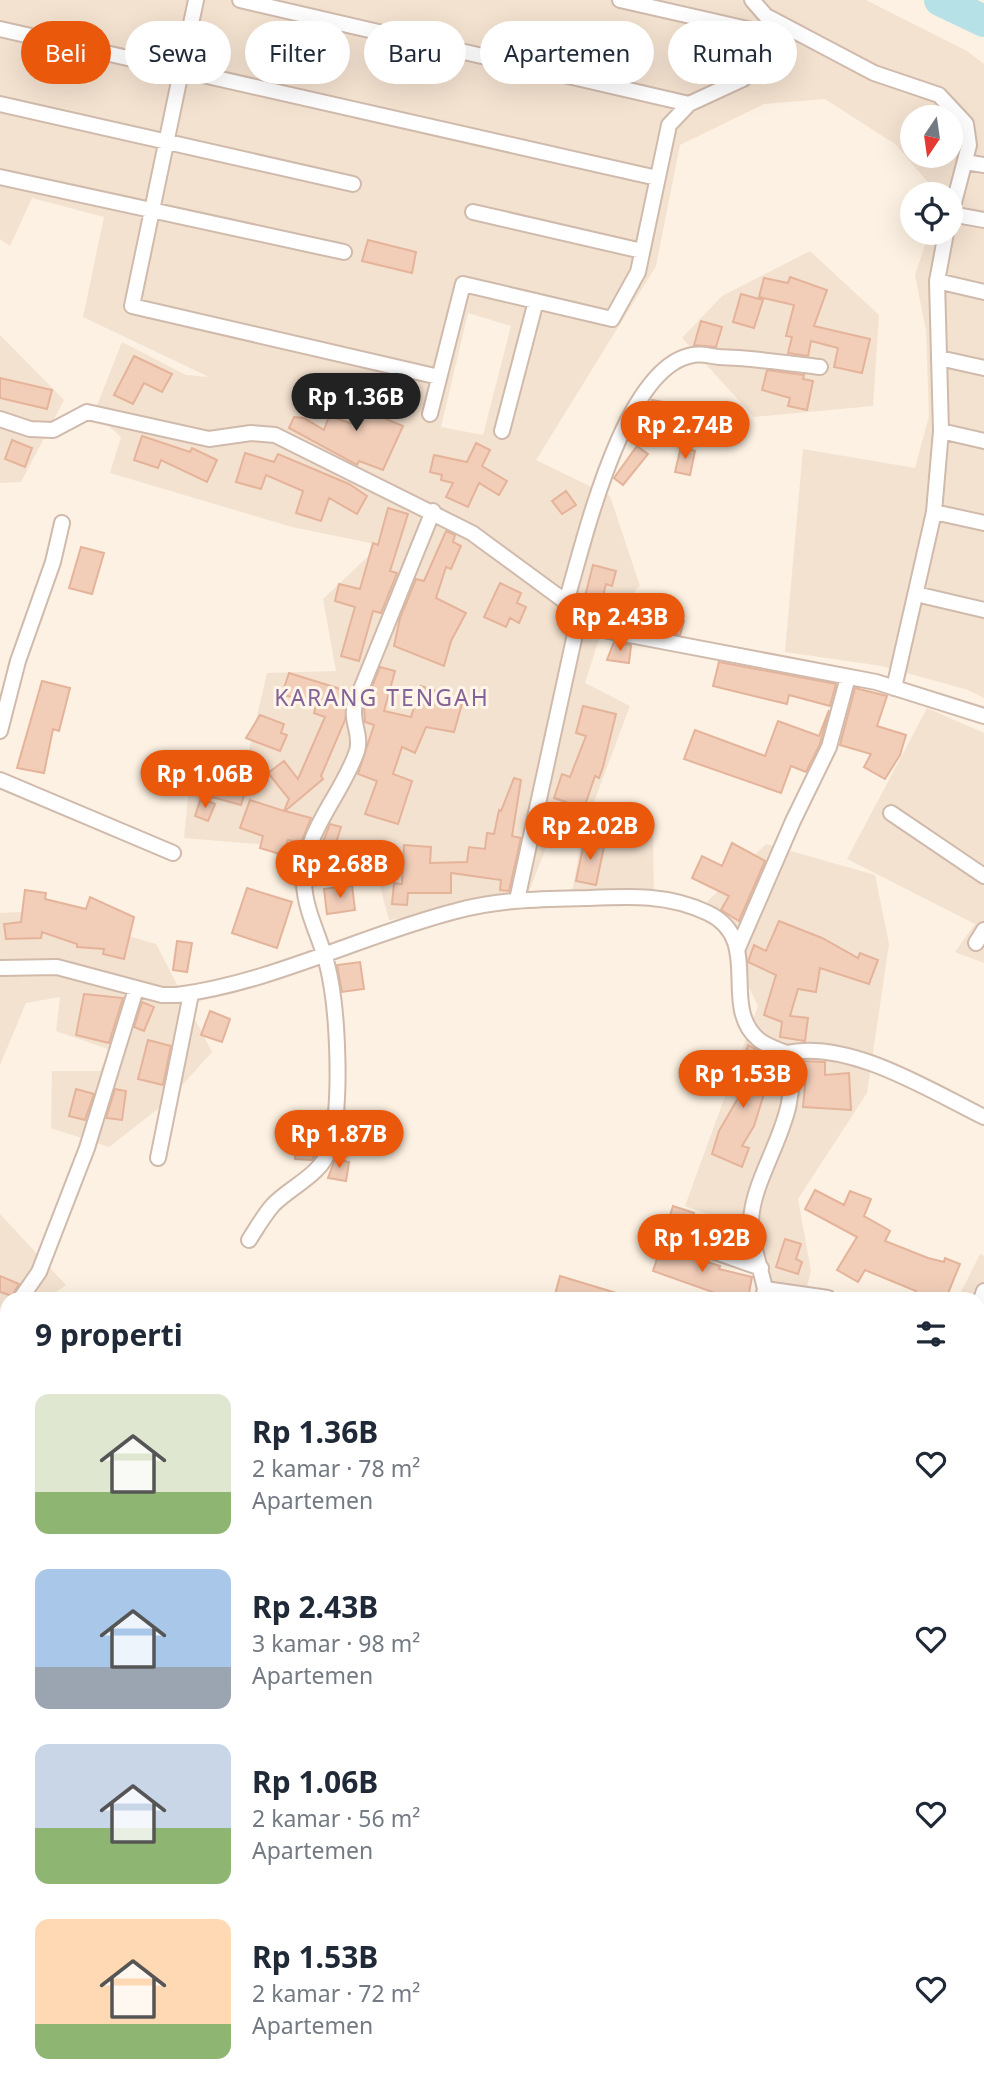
<!DOCTYPE html>
<html lang="id">
<head>
<meta charset="utf-8">
<style>
  body { margin:0; font-family:"Noto Sans",sans-serif; background:#f6f6f7; color:#1f2937; height:100vh; display:flex; flex-direction:column; font-size:26px; white-space:nowrap }
  * { box-sizing:border-box; margin:0 }
  p { font-size:23px; color:#747a83 }
  .icon { flex:none; width:38px; height:38px; fill:none; stroke:currentColor; stroke-width:2; stroke-linecap:round; stroke-linejoin:round }
  .map { position:relative; flex:1; overflow:hidden }
  .details { position:absolute; left:0px; top:1292px; width:985px; height:800px; display:flex; flex-direction:column; background:#fff; border-radius:21px 21px 0 0; box-shadow:0 7px 28px #0002 }
  .details>* { flex:none }
  .banner { position:absolute; left:21px; top:21px; width:943px; height:63px; display:flex; gap:14px }
  .needle { width:46px; rotate:193deg }
  .fabs { position:absolute; left:900px; top:105px; display:grid; gap:14px }
  .fabs a { display:grid; place-items:center; width:63px; height:63px; border-radius:50%; background:#fff; box-shadow:0 7px 28px #0002; font-size:35px }
  .price { position:absolute; translate:-50% -60px; padding:0 16px; border-radius:24px; background:#ea580c; color:#fff; font-size:23px; line-height:46px; filter:drop-shadow(0 2px 4px #0008) }
  .price::after { content:''; position:absolute; left:50%; top:42px; width:21px; height:16px; margin-left:-10px; background:inherit; clip-path:polygon(0 0,100% 0,50% 100%) }
  .price.active { background:#222; color:#fff }
  ul { padding:0; list-style:none }
  li { display:flex; align-items:center; gap:21px; height:175px; padding:0 35px }
  li span { display:grid; place-items:center; flex:none; width:196px; height:140px; border-radius:14px; color:#555 }
  li>.icon { margin-inline-start:auto }
  span .icon { width:84px; height:84px; fill:#fffc; stroke-width:1 }
  li b { font-size:30px }
  h2 { display:flex; justify-content:space-between; align-items:center; height:84px; padding:0 35px; font-size:30px }
  .tag { padding:0 24px; border-radius:32px; background:#fff; box-shadow:0 7px 28px #0002; font-size:24px; line-height:63px }
  .tag.active { background:#ea580c; color:#fff }
  .map>svg:first-child { display:block }
  .residential { fill:#f4e2d0; fill-rule:evenodd }
  .lines { fill:none; stroke-linecap:round; stroke-linejoin:round }
  .river { stroke:#b6e1e6; stroke-width:32 }
  .building { fill:#f2ceb9; stroke:#e5b399; stroke-width:2 }
  .minor-casing { stroke:#d0baac; stroke-width:18 }
  .minor { stroke:#fff; stroke-width:14 }
  .labels { text-anchor:middle; dominant-baseline:central; stroke-width:6; stroke-linejoin:round; paint-order:stroke }
  .quarter-label { font-size:23px; letter-spacing:2px; fill:#846398; stroke:#fff5e8 }
</style>
</head>
<body>
<div class="map">
<svg width="984" height="2090" viewBox="0 0 984 2090">
  <rect width="100%" height="100%" fill="#fcf1e2"/>
  <path class="residential" d="M 0,0 L 866,0 L 967,51 L 984,64 L 984,698 L 968,690 L 882,666 L 785,652 L 803,449 L 915,468 L 929,416 L 926,331 L 915,275 L 929,233 L 950,233 L 950,194 L 938,194 L 895,144 L 825,99 L 764,104 L 680,145 L 656,266 L 536,460 L 610,496 L 640,586 L 604,623 L 585,683 L 630,706 L 592,807 L 653,827 L 654,899 L 572,892 L 582,838 L 555,825 L 524,904 L 389,920 L 375,867 L 297,893 L 269,845 L 184,838 L 191,768 L 248,754 L 267,673 L 336,671 L 323,599 L 380,545 L 292,527 L 110,473 L 121,437 L 94,413 L 122,342 L 186,375 L 209,377 L 83,317 L 104,217 L 32,198 L 10,246 L 0,239 ZM 912,117 L 950,117 L 950,156 L 912,156 ZM 468,313 L 511,326 L 483,435 L 441,427 Z
    M 810,251 L 879,315 L 873,406 L 754,417 L 682,338 L 722,296 Z
    M 0,335 L 64,400 L 21,482 L 0,483 Z
    M 927,708 L 984,733 L 984,963 L 955,952 L 975,924 L 847,859 Z
    M 766,844 L 875,875 L 889,944 L 867,1093 L 798,1199 L 811,1271 L 804,1298 L 754,1298 L 758,1279 L 732,1223 L 685,1206 L 758,1006 L 707,902 Z
    M 41,911 L 156,944 L 212,1052 L 168,1101 L 109,1147 L 51,1128 L 52,1071 L 100,1071 L 111,1050 L 56,1031 L 60,997 L 26,1003 L 0,1065 L 0,913 Z
    M 0,1214 L 66,1285 L 48,1298 L 7,1298 L 7,1328 L 0,1333 Z
    M 980,1254 L 984,1256 L 984,2084 L 978,2090 L 764,2090 L 765,2084 L 978,2084 L 978,1723 L 983,1722 L 978,1608 L 978,1298 L 958,1298 Z
    M 388,2084 L 588,2084 L 585,2090 L 391,2090 Z"/>
  <g class="lines">
    <path class="river" d="M 940,0 L 984,21"/>
  </g>
  <path class="building" d="M 368,240 L 416,252 L 412,273 L 362,261 Z
    M 790,277 L 827,290 L 814,326 L 870,339 L 862,373 L 834,367 L 838,348 L 811,341 L 808,356 L 788,353 L 792,337 L 786,336 L 794,305 L 759,297 L 764,278 L 788,283 Z
    M 741,294 L 763,300 L 754,328 L 733,322 Z
    M 701,321 L 722,327 L 716,347 L 694,345 Z
    M 134,356 L 172,374 L 162,392 L 144,383 L 133,404 L 114,395 Z
    M 767,370 L 804,375 L 803,379 L 813,381 L 807,410 L 788,406 L 790,398 L 762,390 Z
    M 0,378 L 52,390 L 47,409 L 0,398 Z
    M 377,391 L 379,416 L 403,426 L 383,470 L 359,461 L 357,465 L 289,428 L 294,417 L 304,418 L 324,430 L 329,416 L 356,425 L 353,394 Z
    M 652,400 L 669,403 L 665,420 L 644,415 Z
    M 142,436 L 190,452 L 192,448 L 217,460 L 207,482 L 161,460 L 158,468 L 134,460 Z
    M 12,440 L 32,448 L 25,467 L 5,459 Z
    M 476,443 L 490,450 L 482,466 L 507,481 L 499,495 L 479,483 L 468,507 L 446,497 L 453,483 L 441,480 L 442,475 L 430,472 L 434,455 L 467,462 Z
    M 637,446 L 648,454 L 623,485 L 614,478 Z
    M 681,447 L 695,451 L 690,475 L 675,472 Z
    M 245,453 L 274,462 L 278,454 L 349,484 L 367,496 L 357,514 L 329,498 L 321,521 L 296,513 L 303,491 L 266,475 L 261,489 L 236,482 Z
    M 566,491 L 576,505 L 562,514 L 552,501 Z
    M 388,508 L 408,514 L 390,571 L 397,573 L 381,613 L 373,611 L 359,661 L 341,656 L 355,607 L 335,601 L 339,584 L 360,589 L 373,543 L 378,545 Z
    M 446,531 L 455,535 L 453,542 L 461,546 L 451,569 L 446,567 L 436,598 L 466,613 L 451,641 L 444,666 L 394,646 L 400,618 L 416,579 L 424,581 Z
    M 81,547 L 104,553 L 92,594 L 69,588 Z
    M 593,565 L 616,571 L 612,586 L 606,584 L 598,616 L 581,612 Z
    M 500,583 L 521,593 L 517,603 L 526,607 L 519,623 L 510,618 L 506,627 L 484,617 Z
    M 627,608 L 640,613 L 635,626 L 621,624 Z
    M 666,617 L 684,621 L 680,635 L 662,631 Z
    M 614,642 L 631,645 L 629,663 L 607,660 Z
    M 719,662 L 836,684 L 830,706 L 789,695 L 787,704 L 713,686 Z
    M 380,667 L 395,671 L 384,711 L 411,717 L 421,686 L 436,691 L 434,697 L 462,704 L 454,732 L 426,727 L 415,753 L 402,747 L 393,774 L 412,781 L 398,824 L 365,814 L 377,781 L 358,774 L 374,725 L 365,722 L 364,707 Z
    M 289,673 L 350,692 L 345,720 L 321,776 L 323,779 L 285,811 L 311,818 L 301,843 L 288,840 L 283,855 L 260,848 L 263,836 L 240,828 L 250,800 L 284,811 L 289,799 L 268,773 L 284,761 L 298,779 L 325,717 L 314,713 L 316,705 L 282,694 Z
    M 42,681 L 70,688 L 59,731 L 53,729 L 44,773 L 17,768 Z
    M 855,688 L 887,696 L 877,726 L 906,735 L 900,755 L 885,779 L 864,767 L 871,754 L 840,745 Z
    M 583,706 L 616,714 L 603,767 L 599,778 L 595,776 L 584,808 L 554,798 L 562,774 L 570,777 L 586,736 L 576,733 Z
    M 829,710 L 820,744 L 806,772 L 791,766 L 781,793 L 684,759 L 695,730 L 765,756 L 778,721 L 819,736 Z
    M 260,715 L 284,724 L 281,733 L 287,735 L 280,751 L 246,738 Z
    M 218,774 L 248,782 L 241,805 L 212,797 Z
    M 514,778 L 521,780 L 512,836 L 521,838 L 509,891 L 500,890 L 501,880 L 451,873 L 451,893 L 408,893 L 407,905 L 392,904 L 394,883 L 402,884 L 404,845 L 431,847 L 430,863 L 467,862 L 469,847 L 485,849 L 487,833 L 494,834 L 499,810 L 501,811 Z
    M 201,798 L 215,804 L 208,821 L 195,816 Z
    M 330,824 L 341,827 L 329,866 L 315,863 Z
    M 585,838 L 605,842 L 596,885 L 576,881 Z
    M 732,843 L 765,861 L 739,921 L 721,910 L 729,896 L 692,878 L 702,856 L 722,866 Z
    M 352,885 L 355,910 L 327,914 L 324,889 Z
    M 247,888 L 292,902 L 277,948 L 232,933 Z
    M 25,890 L 46,893 L 45,899 L 86,909 L 90,897 L 134,917 L 124,959 L 103,954 L 104,949 L 77,947 L 77,944 L 42,932 L 41,938 L 6,939 L 4,924 L 21,922 Z
    M 779,921 L 822,938 L 858,958 L 860,953 L 878,960 L 869,984 L 820,968 L 816,992 L 798,989 L 790,1016 L 808,1018 L 805,1041 L 780,1037 L 782,1022 L 764,1015 L 776,975 L 748,962 L 754,945 L 766,951 Z
    M 177,941 L 192,943 L 187,972 L 173,970 Z
    M 360,962 L 364,989 L 342,992 L 337,965 Z
    M 84,994 L 123,998 L 109,1043 L 76,1035 Z
    M 142,1002 L 154,1007 L 144,1031 L 134,1027 Z
    M 210,1011 L 230,1019 L 222,1042 L 201,1035 Z
    M 148,1040 L 171,1046 L 163,1085 L 138,1079 Z
    M 748,1045 L 766,1055 L 758,1078 L 768,1081 L 754,1126 L 742,1146 L 749,1148 L 742,1167 L 712,1154 L 719,1131 L 741,1093 L 734,1091 Z
    M 801,1061 L 825,1062 L 825,1075 L 849,1073 L 851,1110 L 803,1107 L 806,1075 L 801,1075 Z
    M 76,1089 L 94,1094 L 85,1120 L 69,1116 Z
    M 115,1089 L 126,1091 L 122,1120 L 106,1118 Z
    M 299,1113 L 324,1115 L 320,1147 L 312,1160 L 295,1159 Z
    M 335,1159 L 349,1162 L 346,1181 L 328,1178 Z
    M 815,1190 L 844,1205 L 850,1191 L 871,1199 L 864,1216 L 890,1231 L 885,1241 L 928,1258 L 944,1262 L 945,1258 L 960,1264 L 946,1298 L 913,1298 L 916,1291 L 865,1270 L 858,1282 L 837,1270 L 857,1237 L 805,1209 Z
    M 673,1206 L 694,1213 L 688,1232 L 667,1225 Z
    M 785,1239 L 801,1244 L 796,1259 L 802,1262 L 798,1274 L 776,1267 Z
    M 662,1244 L 682,1250 L 685,1255 L 720,1266 L 719,1269 L 752,1277 L 748,1298 L 720,1298 L 721,1295 L 653,1271 Z
    M 0,1276 L 19,1284 L 12,1296 L 0,1292 Z
    M 560,1276 L 623,1295 L 623,1298 L 554,1298 Z"/>
  <g class="lines">
    <g class="minor-casing">
      <path id="minor" d="M 196,0 L 132,306 L 439,377
        M 240,0 L 689,104 L 743,79 L 752,30 L 620,0
        M 752,0 L 766,16 L 874,73 L 939,95 L 966,124 L 969,145 L 950,218
        M 0,29 L 657,178
        M 0,104 L 353,184
        M 965,162 L 984,165
        M 0,177 L 344,252
        M 473,212 L 642,251
        M 951,214 L 984,220
        M 937,281 L 984,292
        M 939,358 L 984,368
        M 430,414 L 463,284 L 612,319 L 638,272 L 669,125 L 689,104
        M 0,419 L 30,429 L 53,430 L 87,412 L 209,439 L 251,433 L 275,435 L 472,533 L 566,602 L 577,625 L 876,682 L 984,716
        M 502,431 L 536,301
        M 941,431 L 984,441
        M 934,512 L 984,523
        M 916,594 L 984,610
        M 566,602 C 584,543 623,366 693,355 C 702,353 710,356 719,357 C 753,358 786,363 820,367
        M 894,688 L 934,512 L 941,431 L 937,281 L 946,233
        M 0,731 L 18,661 L 53,562 L 62,523
        M 0,780 L 173,853
        M 891,813 L 984,876
        M 517,900 L 577,625
        M 976,943 L 984,930
        M 738,948 L 793,821 L 829,747 L 848,677
        M 0,968 L 57,967 L 162,995 L 177,995 C 274,982 362,935 456,911 C 499,899 544,899 588,898 C 630,896 669,894 708,913 C 764,940 719,1005 758,1039 C 766,1046 777,1049 786,1053 C 808,1111 754,1167 751,1220 C 750,1240 761,1269 765,1289 L 763,1298
        M 786,1053 C 849,1039 929,1090 984,1117
        M 158,1158 L 191,994
        M 664,1234 L 761,1268
        M 249,1240 C 256,1229 264,1215 273,1205 C 290,1187 321,1175 329,1150 C 343,1108 338,1007 327,964 C 320,937 305,911 304,883 C 302,832 342,796 357,751 C 362,734 350,721 355,704 L 433,511
        M 765,1289 L 828,1298
        M 21,1298 L 39,1272 L 87,1148 L 136,989
        M 978,1308 L 984,1291
        M 0,1333 L 7,1320
        M 0,1357 L 7,1360
        M 978,1505 L 984,1507
        M 0,1569 L 7,1571
        M 978,1598 L 984,1600
        M 978,1761 L 984,1763
        M 978,1971 L 984,1966
        M 853,2090 L 860,2084"/>
    </g>
    <use href="#minor" class="minor"/>
  </g>
  <g class="labels">
    <g class="quarter-label">
      <text x="382" y="697">KARANG TENGAH</text>
    </g>
  </g>
</svg>
<div class="fabs">
<a><svg class="needle" viewBox="-14 -14 28 28"><path d="M0-13l5 13h-10z" fill="#e53935"/><path d="M0 13l5-13h-10z" fill="#747a83"/></svg></a>
<a><svg class="icon" aria-label="locate" viewBox="0 0 24 24"><circle cx="12" cy="12" r="6"/><path d="M12 2v4M12 18v4M2 12h4M18 12h4"/></svg></a>
</div>
<b class="price active" style="left:356px;top:433px">Rp 1.36B</b>
<b class="price" style="left:685px;top:461px">Rp 2.74B</b>
<b class="price" style="left:620px;top:653px">Rp 2.43B</b>
<b class="price" style="left:205px;top:810px">Rp 1.06B</b>
<b class="price" style="left:590px;top:862px">Rp 2.02B</b>
<b class="price" style="left:340px;top:900px">Rp 2.68B</b>
<b class="price" style="left:743px;top:1110px">Rp 1.53B</b>
<b class="price" style="left:339px;top:1170px">Rp 1.87B</b>
<b class="price" style="left:702px;top:1274px">Rp 1.92B</b>
<div class="banner">
<a class="tag active">Beli</a>
<a class="tag">Sewa</a>
<a class="tag">Filter</a>
<a class="tag">Baru</a>
<a class="tag">Apartemen</a>
<a class="tag">Rumah</a>
</div>
<section class="details">
<h2>9 properti<svg class="icon" aria-label="filters" viewBox="0 0 24 24"><path d="M4 7h16M4 17h16"/><circle cx="9" cy="7" r="2"/><circle cx="15" cy="17" r="2"/></svg></h2>
<ul>
<li><span style="background:linear-gradient(#dfe7d0 70%,#8fb573 0)"><svg class="icon" aria-label="home" viewBox="0 0 24 24"><path d="M3 11l9-7 9 7M6 9v11h12V9"/></svg></span><div><b>Rp 1.36B</b><p>2 kamar · 78 m²</p><p>Apartemen</p></div><svg class="icon" aria-label="heart" viewBox="0 0 24 24"><path d="M12 20l-8-8c-3-5 5-10 8-4 3-6 11-1 8 4z"/></svg></li>
<li><span style="background:linear-gradient(#a9c7e8 70%,#9aa5b1 0)"><svg class="icon" aria-label="home" viewBox="0 0 24 24"><path d="M3 11l9-7 9 7M6 9v11h12V9"/></svg></span><div><b>Rp 2.43B</b><p>3 kamar · 98 m²</p><p>Apartemen</p></div><svg class="icon" aria-label="heart" viewBox="0 0 24 24"><path d="M12 20l-8-8c-3-5 5-10 8-4 3-6 11-1 8 4z"/></svg></li>
<li><span style="background:linear-gradient(#c9d6e8 60%,#8fb573 0)"><svg class="icon" aria-label="home" viewBox="0 0 24 24"><path d="M3 11l9-7 9 7M6 9v11h12V9"/></svg></span><div><b>Rp 1.06B</b><p>2 kamar · 56 m²</p><p>Apartemen</p></div><svg class="icon" aria-label="heart" viewBox="0 0 24 24"><path d="M12 20l-8-8c-3-5 5-10 8-4 3-6 11-1 8 4z"/></svg></li>
<li><span style="background:linear-gradient(#ffd9b3 75%,#8fb573 0)"><svg class="icon" aria-label="home" viewBox="0 0 24 24"><path d="M3 11l9-7 9 7M6 9v11h12V9"/></svg></span><div><b>Rp 1.53B</b><p>2 kamar · 72 m²</p><p>Apartemen</p></div><svg class="icon" aria-label="heart" viewBox="0 0 24 24"><path d="M12 20l-8-8c-3-5 5-10 8-4 3-6 11-1 8 4z"/></svg></li>
</ul>
</section>
</div>
</body>
</html>
